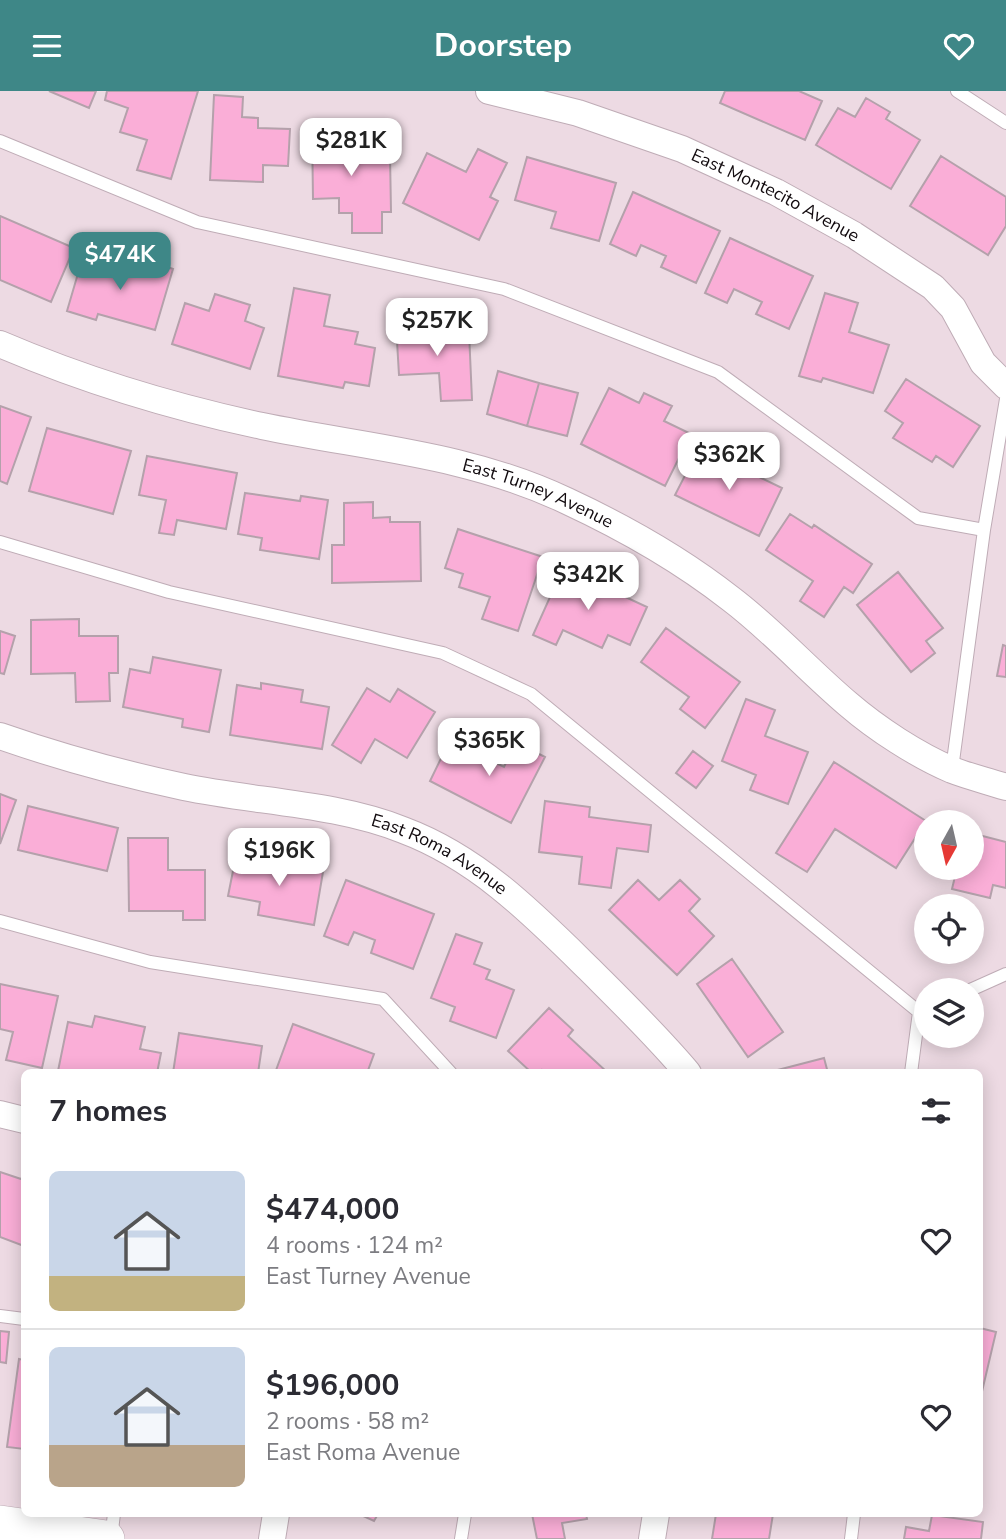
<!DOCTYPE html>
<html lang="en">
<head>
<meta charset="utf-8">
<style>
  body { margin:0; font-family:"Nunito Sans",sans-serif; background:#f7f7f7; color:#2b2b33; height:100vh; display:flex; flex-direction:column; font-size:26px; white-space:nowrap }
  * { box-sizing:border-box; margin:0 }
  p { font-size:23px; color:#7c7c81 }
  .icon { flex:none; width:38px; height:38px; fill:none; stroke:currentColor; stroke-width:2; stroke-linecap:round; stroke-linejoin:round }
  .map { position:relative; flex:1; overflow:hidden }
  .panel { position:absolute; left:21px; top:978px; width:962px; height:448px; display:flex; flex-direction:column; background:#fff; border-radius:10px; box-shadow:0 4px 18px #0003 }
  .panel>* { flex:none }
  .needle { width:46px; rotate:188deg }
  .fabs { position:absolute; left:914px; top:719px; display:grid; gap:14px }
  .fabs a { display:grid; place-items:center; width:70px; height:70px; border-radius:50%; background:#fff; box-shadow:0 4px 18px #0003; font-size:35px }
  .price { position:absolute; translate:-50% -60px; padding:0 16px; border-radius:14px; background:#fff; color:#222; font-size:23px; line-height:46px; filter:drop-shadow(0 2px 4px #0008) }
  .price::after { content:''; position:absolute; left:50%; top:42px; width:21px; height:16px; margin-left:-10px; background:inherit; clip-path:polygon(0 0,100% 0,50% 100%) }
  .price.on { background:#3e8787; color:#fff }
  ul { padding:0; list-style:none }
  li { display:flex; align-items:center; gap:21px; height:175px; padding:0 28px }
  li+li { border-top:2px solid #e1e1e2 }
  li span { display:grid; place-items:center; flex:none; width:196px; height:140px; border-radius:10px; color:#555 }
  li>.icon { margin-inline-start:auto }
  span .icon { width:84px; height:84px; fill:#fffc; stroke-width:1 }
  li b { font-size:30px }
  h2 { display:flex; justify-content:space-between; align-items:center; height:84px; padding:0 28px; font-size:30px }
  header { display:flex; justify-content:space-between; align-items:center; height:91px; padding:0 28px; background:#3e8787; color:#fff; font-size:32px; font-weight:700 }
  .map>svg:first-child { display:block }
  .building { fill:#faaed7; stroke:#b4a1ab; stroke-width:2 }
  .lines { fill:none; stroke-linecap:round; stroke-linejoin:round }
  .service-casing { stroke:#bfacb6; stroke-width:14 }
  .minor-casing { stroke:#bfacb6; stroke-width:28 }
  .secondary-casing { stroke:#bfacb6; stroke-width:38 }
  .service { stroke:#fff; stroke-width:12 }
  .minor { stroke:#fff; stroke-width:26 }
  .secondary { stroke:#fff; stroke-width:37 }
  .labels { text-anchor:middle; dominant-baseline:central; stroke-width:5; stroke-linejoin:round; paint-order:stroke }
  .street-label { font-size:18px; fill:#110a0e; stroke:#fae7f1 }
</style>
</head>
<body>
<header><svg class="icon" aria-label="menu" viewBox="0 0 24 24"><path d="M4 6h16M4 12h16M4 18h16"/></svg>Doorstep<svg class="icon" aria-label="heart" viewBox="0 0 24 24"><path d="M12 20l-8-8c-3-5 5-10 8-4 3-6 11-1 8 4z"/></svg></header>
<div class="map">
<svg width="1006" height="1448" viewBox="0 0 1006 1448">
  <rect width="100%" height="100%" fill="#eddae3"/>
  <path class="building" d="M 49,0 L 96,0 L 89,17 Z
    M 107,0 L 198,0 L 171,88 L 137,79 L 147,49 L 120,41 L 128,17 L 105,9 Z
    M 725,0 L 799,0 L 822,10 L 805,49 L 720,12 Z
    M 214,4 L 243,6 L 242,26 L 258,27 L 258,37 L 290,38 L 288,75 L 263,74 L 263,91 L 210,89 Z
    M 866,7 L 890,21 L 886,28 L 920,49 L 891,98 L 816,54 L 838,17 L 855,26 Z
    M 312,34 L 352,34 L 352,65 L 390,64 L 391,121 L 382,121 L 382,142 L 352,142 L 352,122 L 339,122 L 339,107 L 313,108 Z
    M 478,58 L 507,72 L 490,106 L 498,110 L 479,149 L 403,112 L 427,62 L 466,81 Z
    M 941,65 L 1006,106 L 1006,135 L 988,164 L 910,115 Z
    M 527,66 L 616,92 L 599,150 L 551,137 L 556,121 L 515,109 Z
    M 633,101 L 720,140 L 696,192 L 661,176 L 666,165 L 641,154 L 636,165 L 610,153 Z
    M 0,125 L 74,157 L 51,211 L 0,189 Z
    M 730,147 L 813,185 L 789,238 L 756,223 L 762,211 L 734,198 L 727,212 L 705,202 Z
    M 84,162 L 149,181 L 152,171 L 173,178 L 155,239 L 98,223 L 96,229 L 67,220 Z
    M 294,197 L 330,204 L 324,235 L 358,241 L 355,253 L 375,257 L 369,295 L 345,291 L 343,297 L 278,285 Z
    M 825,202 L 858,212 L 849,241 L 889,254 L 873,302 L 823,287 L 821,291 L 799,285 Z
    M 215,203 L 250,214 L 245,230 L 264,237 L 250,278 L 172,253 L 185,212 L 209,220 Z
    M 436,231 L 436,242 L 469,241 L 472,309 L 441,310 L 439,282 L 399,284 L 396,233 Z
    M 498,280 L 539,292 L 527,335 L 487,323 Z
    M 906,288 L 980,335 L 953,376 L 936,365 L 932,371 L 893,347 L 903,332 L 885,320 Z
    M 539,292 L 578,302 L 567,345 L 527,335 Z
    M 609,297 L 639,312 L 644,302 L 672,315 L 664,330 L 691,343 L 665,395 L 581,353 Z
    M 0,315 L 31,326 L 7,393 L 0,390 Z
    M 47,337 L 131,360 L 113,423 L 29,400 Z
    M 699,357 L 782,397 L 759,445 L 675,404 Z
    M 147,365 L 237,382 L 226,438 L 177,429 L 174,444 L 159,442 L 166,409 L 139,404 Z
    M 245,402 L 300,410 L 301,405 L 328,409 L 319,468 L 260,459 L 262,447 L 238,443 Z
    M 373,411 L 373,427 L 390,426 L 390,431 L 420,431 L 421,490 L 332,492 L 332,454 L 344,454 L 344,412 Z
    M 790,423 L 812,437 L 814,434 L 872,473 L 853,502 L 844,496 L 824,526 L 800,510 L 813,490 L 766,459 Z
    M 458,438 L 543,466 L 518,540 L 482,528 L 490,506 L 459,496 L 463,483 L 445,477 Z
    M 563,477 L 647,516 L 630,554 L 608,544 L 602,557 L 563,539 L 556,554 L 533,544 Z
    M 898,481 L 943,537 L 926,550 L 935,562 L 911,581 L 857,514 Z
    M 79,528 L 79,545 L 118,545 L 118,582 L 109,582 L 110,610 L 76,611 L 75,582 L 31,583 L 31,529 Z
    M 666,537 L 740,591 L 705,637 L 680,618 L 689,606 L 641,571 Z
    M 0,540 L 15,545 L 4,583 L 0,582 Z
    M 1003,554 L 1006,555 L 1006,586 L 997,585 Z
    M 153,566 L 221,579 L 209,641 L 182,636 L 183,628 L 123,616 L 130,578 L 150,582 Z
    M 261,592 L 303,599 L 301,611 L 329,616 L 322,658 L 230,644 L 237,594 L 261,598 Z
    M 367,597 L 390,611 L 398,598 L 435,621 L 407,667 L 375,648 L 361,672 L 332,654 Z
    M 746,608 L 775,619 L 765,645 L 808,661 L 788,713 L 750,699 L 756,684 L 722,670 Z
    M 450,649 L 504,676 L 516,651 L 545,666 L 511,732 L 430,690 Z
    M 693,660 L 713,675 L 696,697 L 676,682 Z
    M 834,671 L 926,730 L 896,777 L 835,738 L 807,781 L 776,762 Z
    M 0,703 L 16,709 L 0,753 Z
    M 545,710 L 590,716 L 589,726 L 651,734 L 648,761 L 617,757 L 611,797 L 579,793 L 582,766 L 539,761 Z
    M 28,715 L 118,737 L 107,780 L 18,759 Z
    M 971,742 L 1006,751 L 1006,797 L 993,794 L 990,807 L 952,798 L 957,777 L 971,777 Z
    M 128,747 L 168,747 L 168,779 L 205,779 L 205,829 L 183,829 L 183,820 L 129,820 Z
    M 236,765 L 296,775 L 296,770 L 324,775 L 314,834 L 258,824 L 260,811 L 228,805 Z
    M 346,789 L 434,823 L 413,878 L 371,862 L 375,849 L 354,841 L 348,854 L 324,845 Z
    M 638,789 L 659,809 L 680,789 L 700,808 L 689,820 L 714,845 L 677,884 L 609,819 Z
    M 456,843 L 482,852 L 474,873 L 490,879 L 486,888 L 514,899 L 496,947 L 450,930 L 455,916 L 431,907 Z
    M 732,868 L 783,941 L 748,966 L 697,893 Z
    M 0,893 L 58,905 L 42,977 L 6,969 L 13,941 L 0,938 Z
    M 549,917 L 573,939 L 568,945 L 608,982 L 546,982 L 542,979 L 540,982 L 532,982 L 508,960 Z
    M 95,925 L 145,936 L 140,958 L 161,962 L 157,982 L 58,980 L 68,931 L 92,936 Z
    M 293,933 L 374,963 L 367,982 L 275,982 Z
    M 179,942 L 262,955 L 258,982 L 173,982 Z
    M 824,967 L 828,982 L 766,982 Z
    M 0,1081 L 21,1088 L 24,1084 L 24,1155 L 0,1146 Z
    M 980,1237 L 996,1241 L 980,1309 Z
    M 0,1240 L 9,1241 L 6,1272 L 0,1271 Z
    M 19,1268 L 24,1269 L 24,1358 L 7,1356 Z
    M 359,1423 L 378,1423 L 374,1430 Z
    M 532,1423 L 586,1423 L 587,1428 L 562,1432 L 565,1448 L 537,1448 Z
    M 716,1423 L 773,1423 L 769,1448 L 712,1448 Z
    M 932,1424 L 983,1431 L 981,1448 L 904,1448 L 906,1436 L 929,1440 Z"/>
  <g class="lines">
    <g class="service-casing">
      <path id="service" d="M 957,0 L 1006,32
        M 0,50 L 197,131 L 504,198 L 718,281 L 918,427 L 984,439
        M 0,451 L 169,501 L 443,562 L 531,603 L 919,921 L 911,982
        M 952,678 L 984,439 L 1006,308
        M 0,830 L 150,871 L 383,908 L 451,982
        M 968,900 L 1006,883
        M 0,1225 L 24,1228
        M 111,1447 L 114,1423
        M 461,1448 L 465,1423
        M 851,1448 L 854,1423"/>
    </g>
    <g class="minor-casing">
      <g id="minor">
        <path id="s1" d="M 489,0 L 578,22 L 682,58 L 776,101 L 854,144 L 933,196 L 953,217 L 983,272 L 1006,295"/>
        <path id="s2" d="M 0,253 C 84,289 173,316 262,335 C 368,357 468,363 567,410 C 625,437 680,468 731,508 C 772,539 808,579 848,613 C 877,638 917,664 952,679 C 970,686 988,690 1006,696"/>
        <path id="s3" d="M 0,645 C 60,666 123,683 184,696 C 256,711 335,712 403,739 C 478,767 533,823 589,878 C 623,912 657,945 688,982"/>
        <path d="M 0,1023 L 24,1029"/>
        <path d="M 272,1448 L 276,1423"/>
        <path d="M 652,1448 L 656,1423"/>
      </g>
    </g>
    <g class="secondary-casing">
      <path id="secondary" d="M 0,1433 L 106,1448"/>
    </g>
    <use href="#service" class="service"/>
    <use href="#minor" class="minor"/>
    <use href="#secondary" class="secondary"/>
  </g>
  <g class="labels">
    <g class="street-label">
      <text stroke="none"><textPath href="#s1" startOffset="306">East Montecito Avenue</textPath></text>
      <text stroke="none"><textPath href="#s2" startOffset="560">East Turney Avenue</textPath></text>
      <text stroke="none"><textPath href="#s3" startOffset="458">East Roma Avenue</textPath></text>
    </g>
  </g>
</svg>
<div class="fabs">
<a><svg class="needle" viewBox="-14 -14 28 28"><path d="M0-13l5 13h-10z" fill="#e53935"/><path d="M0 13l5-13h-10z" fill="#7c7c81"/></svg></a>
<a><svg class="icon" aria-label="locate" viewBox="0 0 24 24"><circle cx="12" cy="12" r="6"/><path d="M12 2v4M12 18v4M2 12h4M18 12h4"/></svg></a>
<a><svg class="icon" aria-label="layers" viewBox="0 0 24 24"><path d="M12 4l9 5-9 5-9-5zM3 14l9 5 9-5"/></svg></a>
</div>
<b class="price" style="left:351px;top:87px">$281K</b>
<b class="price on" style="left:120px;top:201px">$474K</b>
<b class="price" style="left:437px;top:267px">$257K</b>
<b class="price" style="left:729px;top:401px">$362K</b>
<b class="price" style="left:588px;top:521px">$342K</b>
<b class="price" style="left:489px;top:687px">$365K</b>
<b class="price" style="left:279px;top:797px">$196K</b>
<section class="panel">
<h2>7 homes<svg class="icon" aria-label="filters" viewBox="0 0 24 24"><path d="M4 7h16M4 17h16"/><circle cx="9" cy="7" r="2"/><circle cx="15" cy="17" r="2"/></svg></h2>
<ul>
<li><span style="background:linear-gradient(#c9d6e8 75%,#c2b280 0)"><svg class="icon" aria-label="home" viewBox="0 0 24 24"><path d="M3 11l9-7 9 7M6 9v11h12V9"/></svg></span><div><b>$474,000</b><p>4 rooms · 124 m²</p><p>East Turney Avenue</p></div><svg class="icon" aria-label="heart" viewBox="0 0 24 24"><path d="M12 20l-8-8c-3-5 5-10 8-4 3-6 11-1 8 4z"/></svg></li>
<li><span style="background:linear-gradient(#c9d6e8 70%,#b9a48a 0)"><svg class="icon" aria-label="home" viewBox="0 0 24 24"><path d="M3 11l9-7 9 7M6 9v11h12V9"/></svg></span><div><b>$196,000</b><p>2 rooms · 58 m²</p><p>East Roma Avenue</p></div><svg class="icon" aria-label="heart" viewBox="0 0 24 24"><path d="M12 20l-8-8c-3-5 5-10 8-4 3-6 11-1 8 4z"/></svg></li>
</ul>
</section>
</div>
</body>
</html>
